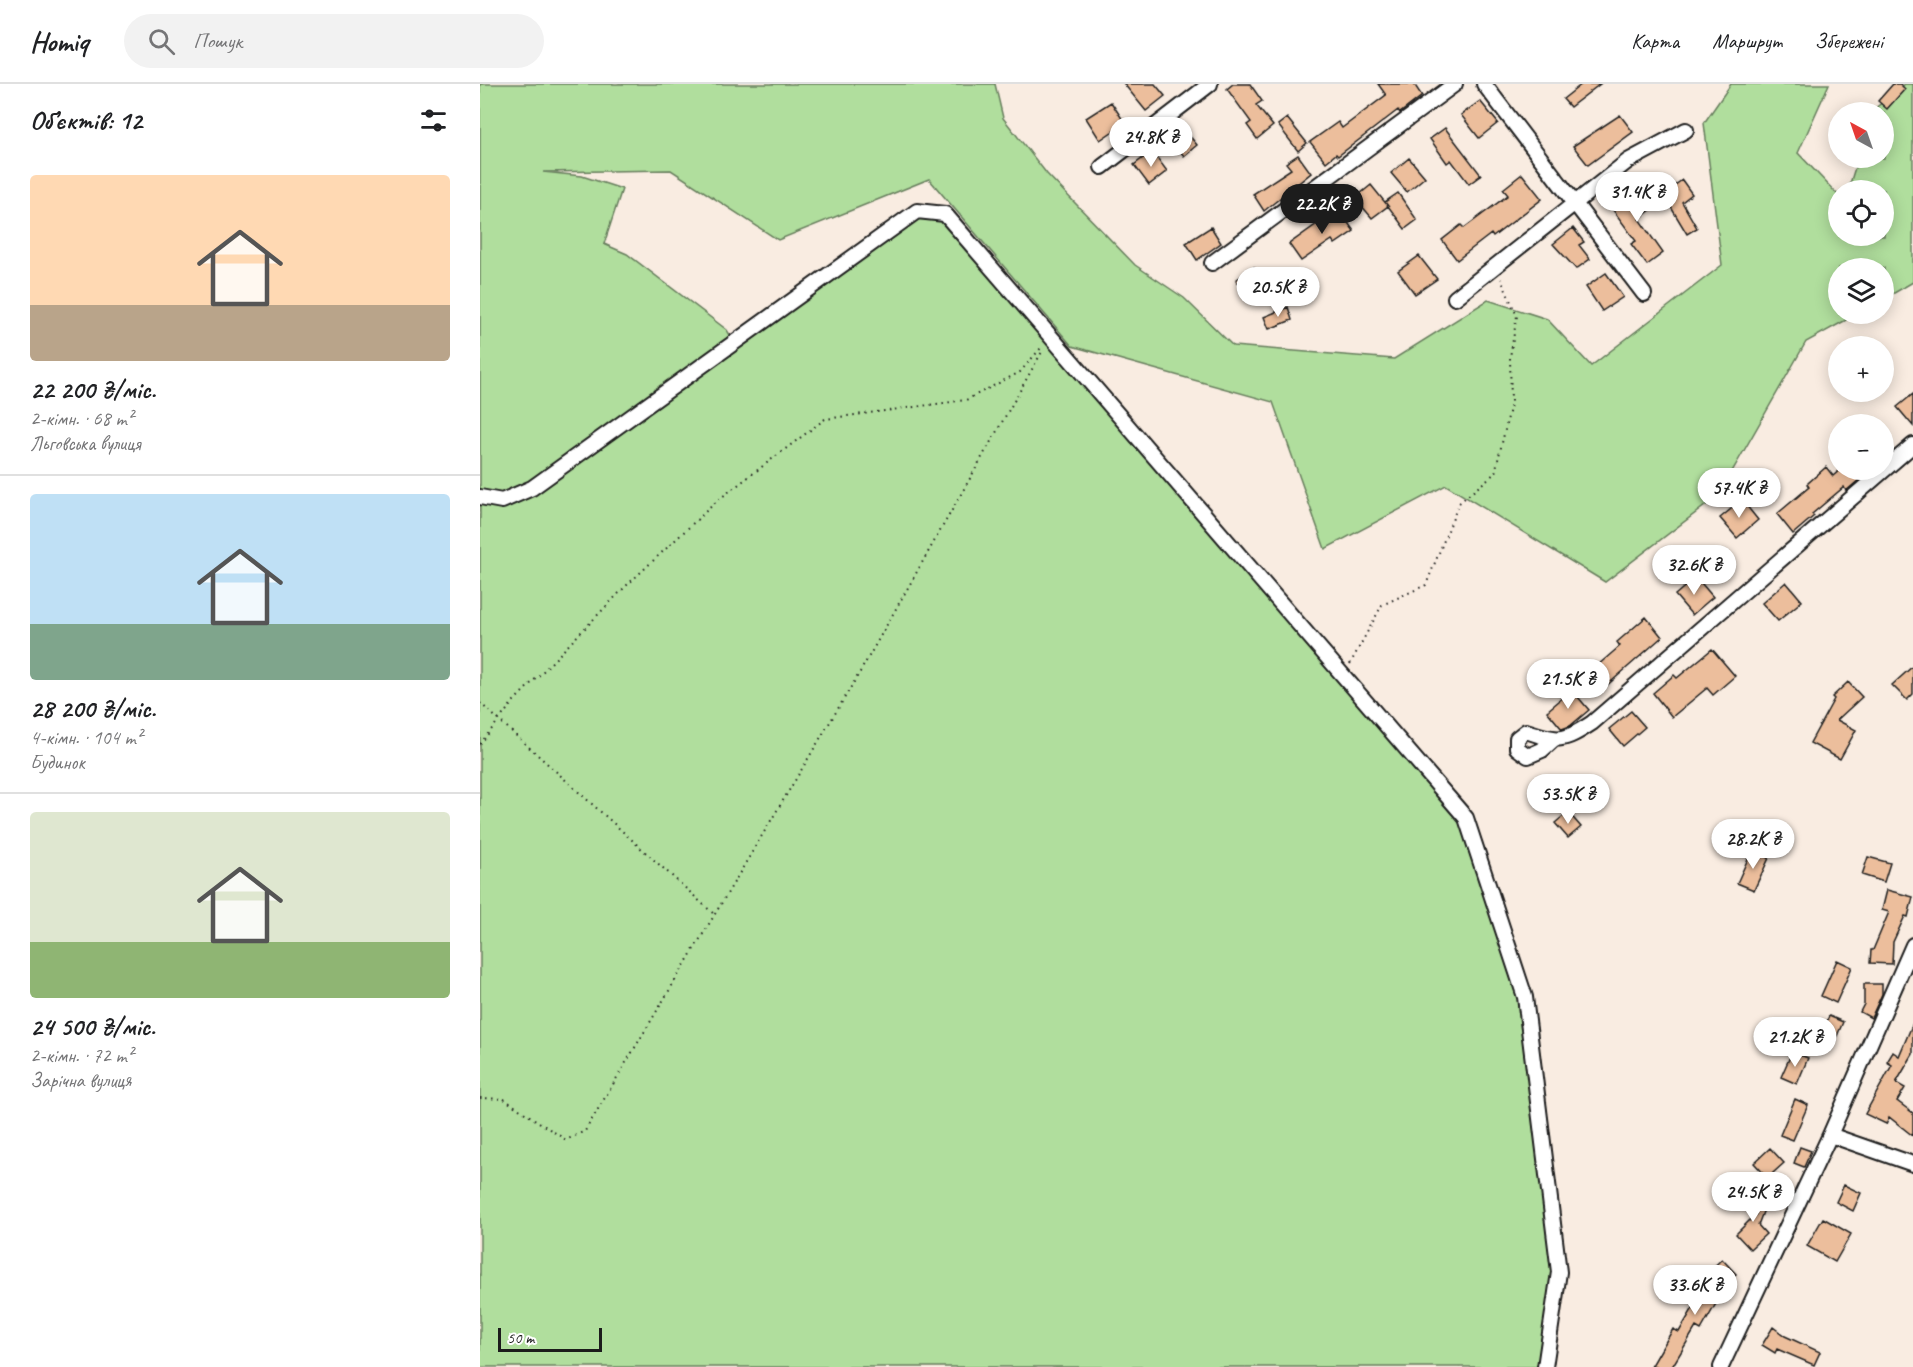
<!DOCTYPE html>
<html lang="uk">
<head>
<meta charset="utf-8">
<style>
  body { margin:0; font-family:Caveat,sans-serif; background:#f2f2f2; color:#202124; height:100vh; display:flex; flex-direction:column; font-size:22px; white-space:nowrap }
  * { box-sizing:border-box; margin:0 }
  p { font-size:20px; color:#757577 }
  .icon { flex:none; width:33px; height:33px; fill:none; stroke:currentColor; stroke-width:2; stroke-linecap:round; stroke-linejoin:round }
  .map { position:relative; flex:1; overflow:hidden }
  .side { display:flex; flex-direction:column; background:#fff; width:480px }
  .side>* { flex:none }
  .needle { width:39px; rotate:320deg }
  .tools { position:absolute; left:1348px; top:18px; display:grid; gap:12px }
  .tools a { display:grid; place-items:center; width:66px; height:66px; border-radius:50%; background:#fff; box-shadow:0 3px 15px #0003; font-size:30px }
  .scale { position:absolute; left:18px; bottom:15px; width:104px; box-sizing:border-box; padding-left:6px; border:3px solid #1c1c1c; border-top:0; font-size:16px; line-height:21px; white-space:nowrap; color:#1c1c1c; -webkit-text-stroke:4px #fff; paint-order:stroke }
  .price { position:absolute; translate:-50% -51px; padding:0 14px; border-radius:21px; background:#fff; color:#222; font-size:20px; line-height:39px; filter:drop-shadow(0 2px 3px #0008) }
  .price::after { content:''; position:absolute; left:50%; top:36px; width:18px; height:14px; margin-left:-9px; background:inherit; clip-path:polygon(0 0,100% 0,50% 100%) }
  .price.selected { background:#1c1c1c; color:#fff }
  ul { padding:0; list-style:none }
  li { display:grid; align-content:center; gap:12px; height:318px; padding:0 30px }
  li+li { border-top:2px solid #e0e0e0 }
  li span { display:grid; place-items:center; height:186px; border-radius:6px; color:#555 }
  li>.icon { margin-inline-start:auto }
  span .icon { width:108px; height:108px; fill:#fffc; stroke-width:1 }
  li b { font-size:26px }
  h2 { display:flex; justify-content:space-between; align-items:center; height:72px; padding:0 30px; font-size:26px }
  header { display:flex; align-items:center; gap:36px; box-sizing:border-box; height:84px; padding:0 30px; background:#fff; border-bottom:2px solid #e0e0e0 }
  header strong { font-size:28px }
  nav { display:flex; gap:33px; margin-inline-start:auto; font-size:21px }
  .search { width:420px; height:54px; background:#f2f2f2; display:flex; align-items:center; gap:15px; box-sizing:border-box; padding:0 21px; border-radius:33px; color:#757577; font-size:22px }
  main { display:flex; flex:1; min-height:0 }
  .map>svg:first-child { display:block }
  .green { fill:#b0de9d; stroke:#667d5c; stroke-width:1.5 }
  .building { fill:#ecbe9c; stroke:#1c1c1c; stroke-width:1.5 }
  .lines { fill:none; stroke-linecap:round; stroke-linejoin:round }
  .street-casing { stroke:#1c1c1c; stroke-width:18 }
  .path { stroke:#1c1c1c; stroke-width:2; stroke-dasharray:1.5 4.5; stroke-linecap:butt }
  .street { stroke:#fff; stroke-width:14 }
</style>
</head>
<body>
<header>
<strong>Homiq</strong>
<div class="search"><svg class="icon" aria-label="search" viewBox="0 0 24 24"><circle cx="10" cy="10" r="6"/><path d="M15 15l6 6"/></svg>Пошук</div>
<nav><a>Карта</a><a>Маршрут</a><a>Збережені</a></nav>
</header>
<main>
<section class="side">
<h2>Об’єктів: 12<svg class="icon" aria-label="filters" viewBox="0 0 24 24"><path d="M4 7h16M4 17h16"/><circle cx="9" cy="7" r="2"/><circle cx="15" cy="17" r="2"/></svg></h2>
<ul>
<li><span style="background:linear-gradient(#ffd9b3 70%,#b9a48a 0)"><svg class="icon" aria-label="home" viewBox="0 0 24 24"><path d="M3 11l9-7 9 7M6 9v11h12V9"/></svg></span><div><b>22 200 ₴/міс.</b><p>2-кімн. · 68 m²</p><p>Льговська вулиця</p></div></li>
<li><span style="background:linear-gradient(#bfe0f5 70%,#7fa58c 0)"><svg class="icon" aria-label="home" viewBox="0 0 24 24"><path d="M3 11l9-7 9 7M6 9v11h12V9"/></svg></span><div><b>28 200 ₴/міс.</b><p>4-кімн. · 104 m²</p><p>Будинок</p></div></li>
<li><span style="background:linear-gradient(#dfe7d0 70%,#8fb573 0)"><svg class="icon" aria-label="home" viewBox="0 0 24 24"><path d="M3 11l9-7 9 7M6 9v11h12V9"/></svg></span><div><b>24 500 ₴/міс.</b><p>2-кімн. · 72 m²</p><p>Зарічна вулиця</p></div></li>
</ul>
</section>
<div class="map">
<svg width="1433" height="1283" viewBox="0 0 1433 1283">
  <rect width="100%" height="100%" fill="#f9ece1"/>
  <filter id="ink" filterUnits="userSpaceOnUse"><feTurbulence type="fractalNoise" baseFrequency=".0167" numOctaves="2"/><feDisplacementMap in="SourceGraphic" scale="12" xChannelSelector="R" yChannelSelector="G"/><feConvolveMatrix kernelMatrix="1 2 1 2 8 2 1 2 1" color-interpolation-filters="sRGB"/></filter>
  <g filter="url(#ink)">
    <path class="green" d="M 0,0 L 515,0 L 523,34 L 567,90 L 655,181 L 704,214 L 753,262 L 914,275 L 1008,216 L 1067,235 L 1111,282 L 1242,181 L 1224,39 L 1251,0 L 1349,0 L 1318,69 L 1359,112 L 1359,152 L 1404,152 L 1404,106 L 1368,106 L 1378,74 L 1404,74 L 1404,28 L 1392,28 L 1393,26 L 1425,0 L 1433,0 L 1433,198 L 1404,215 L 1404,184 L 1359,184 L 1359,230 L 1377,230 L 1326,258 L 1238,412 L 1125,498 L 966,401 L 845,465 L 793,318 L 592,262 L 449,95 L 298,156 L 191,86 L 63,88 L 102,92 L 142,105 L 124,160 L 147,170 L 247,246 L 253,256 L 49,404 L 20,414 L 0,410 Z
      M 436,131 L 460,134 L 981,737 L 1039,914 L 1073,1186 L 1058,1283 L 0,1283 L 0,415 L 23,419 Z"/>
    <path class="building" d="M 644,0 L 675,0 L 685,12 L 666,27 Z
      M 753,0 L 770,0 L 782,17 L 776,21 L 793,42 L 777,55 L 767,41 L 771,38 L 747,5 Z
      M 898,0 L 934,0 L 942,12 L 920,29 L 918,26 L 858,72 L 856,70 L 846,78 L 830,58 L 858,38 L 862,44 L 906,11 Z
      M 1102,0 L 1120,0 L 1090,23 L 1083,15 Z
      M 1413,0 L 1420,0 L 1425,5 L 1407,25 L 1398,17 Z
      M 1000,17 L 1018,39 L 999,54 L 981,31 Z
      M 631,18 L 645,39 L 620,56 L 606,34 Z
      M 1140,31 L 1153,48 L 1108,81 L 1093,62 Z
      M 807,34 L 827,59 L 818,67 L 798,41 Z
      M 703,44 L 717,61 L 704,72 L 690,55 Z
      M 965,44 L 1001,91 L 989,100 L 971,76 L 967,79 L 950,55 Z
      M 672,67 L 687,87 L 669,101 L 654,81 Z
      M 818,71 L 831,89 L 784,127 L 773,110 L 811,85 L 806,79 Z
      M 929,74 L 945,93 L 927,108 L 911,89 Z
      M 1042,90 L 1062,115 L 1013,153 L 1011,150 L 977,176 L 962,156 L 981,141 L 984,144 L 1028,111 L 1023,105 Z
      M 1202,96 L 1212,110 L 1202,118 L 1217,144 L 1207,150 L 1183,110 Z
      M 891,101 L 908,122 L 892,134 L 875,114 Z
      M 1157,102 L 1173,124 L 1159,135 L 1183,169 L 1167,181 L 1151,160 L 1156,157 L 1130,122 Z
      M 918,109 L 937,136 L 925,145 L 905,118 Z
      M 858,125 L 874,147 L 855,160 L 852,156 L 821,177 L 809,160 Z
      M 731,143 L 741,159 L 717,176 L 706,159 Z
      M 1093,144 L 1104,158 L 1099,161 L 1110,175 L 1096,185 L 1073,160 Z
      M 939,172 L 957,195 L 935,210 L 918,187 Z
      M 774,183 L 787,202 L 769,215 L 756,196 Z
      M 1126,189 L 1143,213 L 1122,227 L 1106,203 Z
      M 808,223 L 812,236 L 789,245 L 784,233 Z
      M 1433,310 L 1433,342 L 1417,323 Z
      M 1346,383 L 1353,392 L 1360,386 L 1385,386 L 1387,389 L 1366,407 L 1364,403 L 1332,430 L 1334,432 L 1313,450 L 1297,430 L 1329,403 L 1327,400 Z
      M 1262,416 L 1278,436 L 1257,454 L 1240,434 Z
      M 1216,493 L 1233,513 L 1212,531 L 1195,511 Z
      M 1306,498 L 1322,517 L 1298,537 L 1282,519 Z
      M 1166,533 L 1182,553 L 1124,604 L 1110,588 L 1140,562 L 1137,558 Z
      M 1232,565 L 1255,592 L 1233,611 L 1227,604 L 1192,633 L 1173,609 L 1194,591 L 1197,594 Z
      M 1433,582 L 1433,610 L 1427,616 L 1412,601 Z
      M 1368,598 L 1382,613 L 1357,636 L 1376,646 L 1360,675 L 1330,659 L 1354,615 L 1352,613 Z
      M 1092,606 L 1109,626 L 1090,642 L 1082,645 L 1067,627 Z
      M 1151,627 L 1165,643 L 1143,662 L 1129,645 Z
      M 1088,728 L 1101,743 L 1088,754 L 1075,739 Z
      M 1272,766 L 1289,774 L 1274,806 L 1257,799 Z
      M 1388,773 L 1410,779 L 1404,798 L 1382,791 Z
      M 1407,806 L 1433,813 L 1428,833 L 1425,832 L 1413,858 L 1412,880 L 1390,879 L 1391,866 L 1393,866 L 1409,828 L 1402,826 Z
      M 1357,876 L 1372,883 L 1356,919 L 1341,912 Z
      M 1384,900 L 1402,900 L 1402,910 L 1391,934 L 1380,928 L 1384,920 Z
      M 1349,932 L 1363,938 L 1354,959 L 1340,953 Z
      M 1433,939 L 1433,970 L 1416,999 L 1425,1004 L 1417,1017 L 1433,1029 L 1433,1052 L 1409,1033 L 1406,1040 L 1385,1030 L 1412,981 L 1407,978 L 1413,968 L 1419,972 Z
      M 1312,968 L 1328,974 L 1317,1000 L 1301,993 Z
      M 1315,1015 L 1328,1021 L 1313,1056 L 1300,1051 Z
      M 1320,1063 L 1331,1067 L 1324,1083 L 1314,1079 Z
      M 1290,1064 L 1304,1079 L 1293,1089 L 1289,1095 L 1274,1079 Z
      M 1364,1101 L 1381,1109 L 1373,1127 L 1356,1118 Z
      M 1269,1111 L 1286,1117 L 1286,1120 L 1278,1141 L 1286,1150 L 1270,1165 L 1256,1150 L 1276,1130 L 1264,1125 Z
      M 1343,1134 L 1371,1150 L 1355,1178 L 1327,1162 Z
      M 1242,1175 L 1256,1190 L 1232,1213 L 1238,1216 L 1221,1246 L 1216,1243 L 1192,1283 L 1171,1283 L 1193,1245 L 1199,1248 L 1230,1195 L 1226,1190 Z
      M 1293,1243 L 1305,1252 L 1340,1268 L 1334,1281 L 1297,1265 L 1295,1269 L 1282,1261 Z"/>
    <g class="lines">
      <g class="street-casing">
        <path id="street" d="M 1004,0 L 1164,210
          M 622,83 L 730,0
          M 732,179 L 975,0
          M 975,214 L 1148,77 L 1206,46
          M 0,413 L 22,417 L 52,404 L 437,127 L 465,130 L 986,734 L 1045,913 L 1079,1188 L 1065,1283
          M 1073,656 L 1062,666 L 1048,672 L 1037,664 L 1037,654 L 1046,647 C 1079,658 1083,658 1112,639 L 1433,361
          M 1350,1051 L 1433,1080
          M 1241,1283 L 1350,1051 L 1433,861"/>
      </g>
      <path class="path" d="M 870,580 L 902,521 L 946,501 L 979,419 L 1015,389 L 1031,320 L 1030,273 L 1037,232 L 1021,195
        M 0,619 L 234,830
        M 0,660 L 34,617 L 145,503 L 238,416 L 345,335 L 486,316 L 540,288 L 561,264
        M 0,1014 L 24,1015 L 86,1056 L 105,1047 L 380,588 L 563,266"/>
      <use href="#street" class="street"/>
    </g>
  </g>
</svg>
<div class="tools">
<a><svg class="needle" viewBox="-14 -14 28 28"><path d="M0-13l5 13h-10z" fill="#e53935"/><path d="M0 13l5-13h-10z" fill="#757577"/></svg></a>
<a><svg class="icon" aria-label="locate" viewBox="0 0 24 24"><circle cx="12" cy="12" r="6"/><path d="M12 2v4M12 18v4M2 12h4M18 12h4"/></svg></a>
<a><svg class="icon" aria-label="layers" viewBox="0 0 24 24"><path d="M12 4l9 5-9 5-9-5zM3 14l9 5 9-5"/></svg></a>
<a>+</a>
<a>−</a>
</div>
<div class="scale">50 m</div>
<b class="price" style="left:671px;top:84px">24.8K ₴</b>
<b class="price" style="left:1157px;top:139px">31.4K ₴</b>
<b class="price selected" style="left:842px;top:151px">22.2K ₴</b>
<b class="price" style="left:798px;top:234px">20.5K ₴</b>
<b class="price" style="left:1259px;top:435px">57.4K ₴</b>
<b class="price" style="left:1214px;top:512px">32.6K ₴</b>
<b class="price" style="left:1088px;top:626px">21.5K ₴</b>
<b class="price" style="left:1088px;top:741px">53.5K ₴</b>
<b class="price" style="left:1273px;top:786px">28.2K ₴</b>
<b class="price" style="left:1315px;top:984px">21.2K ₴</b>
<b class="price" style="left:1273px;top:1139px">24.5K ₴</b>
<b class="price" style="left:1215px;top:1232px">33.6K ₴</b>
</div>
</main>
</body>
</html>
